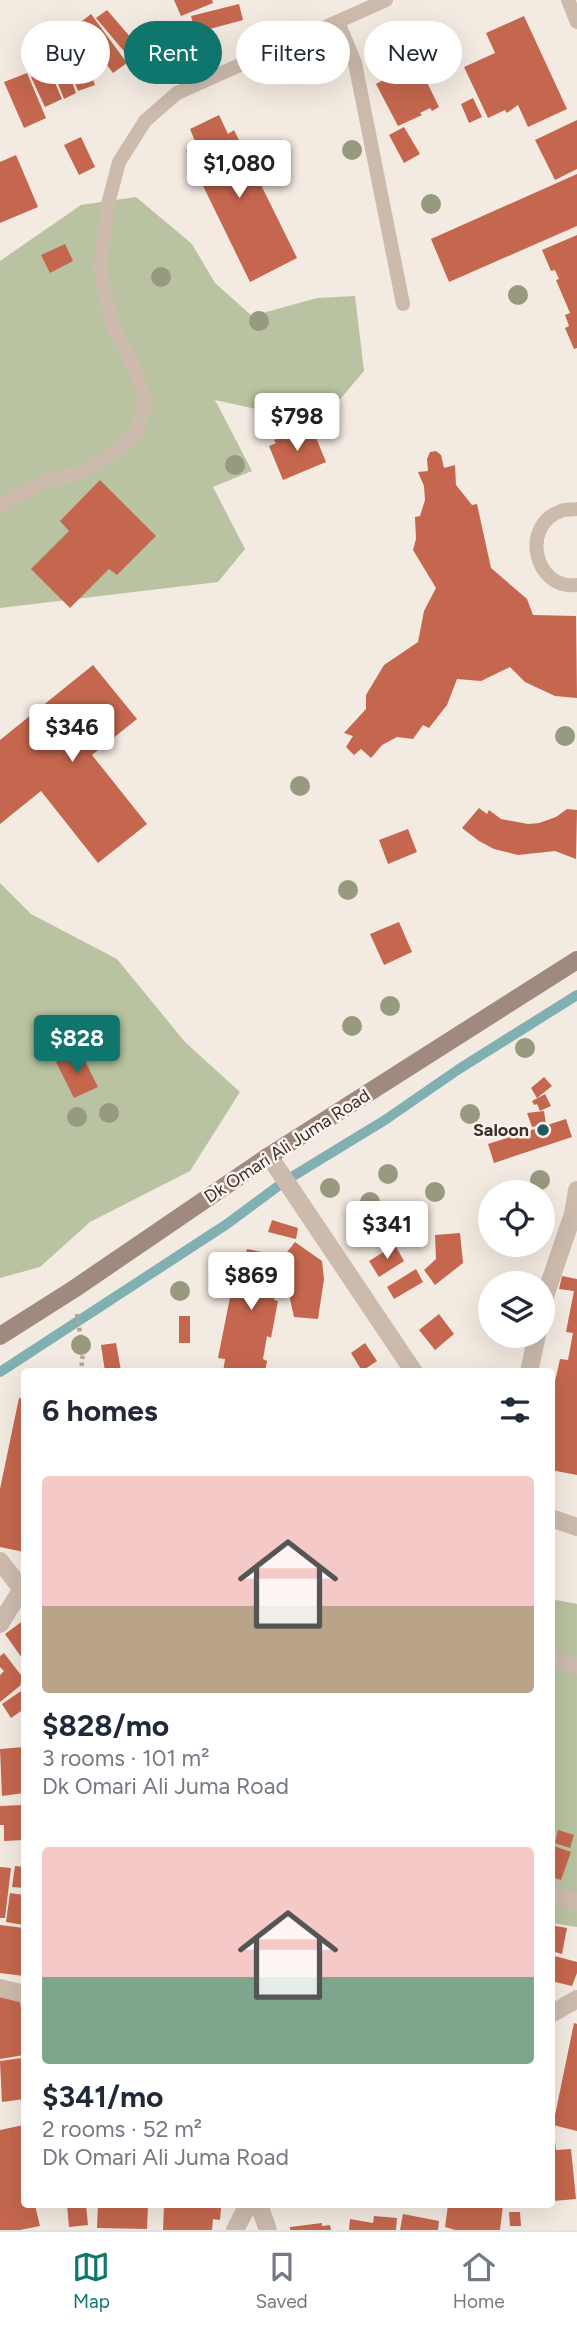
<!DOCTYPE html>
<html lang="en">
<head>
<meta charset="utf-8">
<style>
  body { margin:0; font-family:Figtree,sans-serif; background:#f6f6f7; color:#1f2937; height:100vh; display:flex; flex-direction:column; font-size:26px; white-space:nowrap }
  * { box-sizing:border-box; margin:0 }
  p { font-size:23px; color:#747a83 }
  .icon { flex:none; width:38px; height:38px; fill:none; stroke:currentColor; stroke-width:2; stroke-linecap:round; stroke-linejoin:round }
  .map { position:relative; flex:1; overflow:hidden }
  .drawer { position:absolute; left:21px; top:1368px; width:534px; height:840px; display:flex; flex-direction:column; background:#fff; border-radius:7px; box-shadow:0 7px 28px #0002 }
  .drawer>* { flex:none }
  .top-card { position:absolute; left:21px; top:21px; width:536px; height:63px; display:flex; gap:14px }
  .controls { position:absolute; left:478px; top:1180px; display:grid; gap:14px }
  .controls a { display:grid; place-items:center; width:77px; height:77px; border-radius:50%; background:#fff; box-shadow:0 7px 28px #0002; font-size:35px }
  .price { position:absolute; translate:-50% -60px; padding:0 16px; border-radius:7px; background:#fff; color:#222; font-size:23px; line-height:46px; filter:drop-shadow(0 2px 4px #0008) }
  .price::after { content:''; position:absolute; left:50%; top:42px; width:21px; height:16px; margin-left:-10px; background:inherit; clip-path:polygon(0 0,100% 0,50% 100%) }
  .price.current { background:#0f766e; color:#fff }
  ul { padding:0; list-style:none }
  li { display:grid; align-content:center; gap:14px; height:371px; padding:0 21px }
  li span { display:grid; place-items:center; height:217px; border-radius:7px; color:#555 }
  li>.icon { margin-inline-start:auto }
  span .icon { width:126px; height:126px; fill:#fffc; stroke-width:1 }
  li b { font-size:30px }
  h2 { display:flex; justify-content:space-between; align-items:center; height:84px; padding:0 21px; font-size:30px }
  .pill { padding:0 24px; border-radius:32px; background:#fff; box-shadow:0 7px 28px #0002; font-size:24px; line-height:63px }
  .pill.current { background:#0f766e; color:#fff }
  .tabs { display:flex; justify-content:space-around; align-items:center; height:98px; border-top:2px solid #e0e1e3; background:#fff; font-size:19px; color:#747a83 }
  .tabs a { display:grid; justify-items:center; gap:4px }
  .tabs .current { color:#0f766e }
  .map>svg:first-child { display:block }
  .green { fill:#b9c3a1 }
  .lines { fill:none; stroke-linecap:round; stroke-linejoin:round }
  .stream { stroke:#80b0b1; stroke-width:10 }
  .building { fill:#c5674e }
  .path { stroke:#b8a497; stroke-width:4.5; stroke-dasharray:3.5 3.5; stroke-linecap:butt }
  .lane { stroke:#ccbaad; stroke-width:14 }
  .street { stroke:#ccbaad; stroke-width:18 }
  .secondary { stroke:#a0897e; stroke-width:18 }
  .tree { fill:#979a7f }
  .poi-dot { fill:#205a5c; stroke:#fbf4ee; stroke-width:2.5 }
  .labels { text-anchor:middle; dominant-baseline:central; stroke-width:5; stroke-linejoin:round; paint-order:stroke }
  .poi-label { font-size:18px; font-weight:bold; fill:#3a2f2b; stroke:#fbf4ee; text-anchor:end }
  .street-label { font-size:18px; fill:#3a2f2b; stroke:#fbf4ee }
</style>
</head>
<body>
<div class="map">
<svg width="577" height="2230" viewBox="0 0 577 2230">
  <rect width="100%" height="100%" fill="#f3eae1"/>
  <path class="green" d="M 136,197 L 192,244 L 215,283 L 252,316 L 317,298 L 355,296 L 364,371 L 320,423 L 215,400 L 252,471 L 213,487 L 245,549 L 218,582 L 0,608 L 0,261 L 81,205 Z
    M 0,883 L 31,914 L 117,959 L 185,1042 L 240,1092 L 190,1171 L 90,1222 L 40,1267 L 0,1278 Z
    M 551,1599 L 577,1604 L 577,1927 L 551,1923 Z"/>
  <g class="lines">
    <path class="stream" d="M 0,1372 L 227,1224 L 285,1181 L 385,1120 L 459,1069 L 577,995"/>
  </g>
  <path class="building" d="M 174,0 L 212,0 L 213,3 L 181,16 Z
    M 239,4 L 243,20 L 195,33 L 191,16 Z
    M 107,10 L 144,53 L 133,62 L 96,18 Z
    M 91,14 L 127,63 L 113,73 L 77,25 Z
    M 524,16 L 567,109 L 528,127 L 518,105 L 507,113 L 505,110 L 488,118 L 464,67 L 495,53 L 486,33 Z
    M 58,43 L 76,93 L 64,99 L 44,48 Z
    M 408,43 L 439,107 L 432,111 L 430,108 L 420,113 L 422,115 L 398,126 L 376,84 L 385,79 L 375,60 Z
    M 83,53 L 95,85 L 78,91 L 66,60 Z
    M 49,69 L 62,99 L 45,107 L 31,77 Z
    M 27,73 L 46,118 L 24,128 L 4,82 Z
    M 473,98 L 482,117 L 469,123 L 461,104 Z
    M 219,115 L 228,134 L 234,130 L 297,258 L 250,282 L 186,151 L 197,146 L 190,129 Z
    M 577,120 L 577,169 L 555,180 L 535,140 Z
    M 404,127 L 420,154 L 404,163 L 389,135 Z
    M 81,137 L 95,167 L 79,175 L 64,145 Z
    M 16,155 L 38,207 L 0,223 L 0,162 Z
    M 577,174 L 577,226 L 449,282 L 431,239 Z
    M 577,235 L 577,348 L 574,349 L 565,328 L 569,326 L 565,315 L 570,313 L 556,280 L 559,279 L 555,270 L 551,271 L 542,250 Z
    M 65,244 L 73,261 L 50,273 L 41,255 Z
    M 312,428 L 326,462 L 283,480 L 269,446 L 276,443 L 274,440 L 298,430 L 300,434 Z
    M 436,451 L 441,455 L 444,468 L 455,465 L 456,485 L 472,505 L 477,504 L 491,568 L 527,599 L 533,615 L 576,616 L 577,698 L 555,696 L 525,682 L 510,667 L 481,681 L 457,679 L 447,705 L 429,728 L 423,725 L 413,739 L 397,737 L 382,745 L 371,758 L 361,749 L 354,755 L 346,747 L 353,736 L 344,733 L 366,709 L 366,695 L 384,665 L 418,642 L 424,611 L 436,588 L 413,550 L 416,539 L 415,517 L 420,516 L 425,500 L 424,486 L 418,472 L 428,471 L 427,459 L 430,452 Z
    M 100,480 L 156,536 L 117,575 L 109,569 L 70,608 L 31,569 L 69,531 L 60,521 Z
    M 93,665 L 137,719 L 92,755 L 147,824 L 98,863 L 41,791 L 0,824 L 0,740 Z
    M 479,808 L 487,814 L 489,810 L 501,819 L 528,824 L 539,823 L 556,817 L 567,809 L 577,810 L 576,859 L 555,851 L 518,855 L 494,849 L 479,841 L 462,828 Z
    M 408,829 L 417,852 L 388,864 L 379,840 Z
    M 399,922 L 412,952 L 384,965 L 370,934 Z
    M 80,1051 L 98,1087 L 74,1098 L 56,1062 Z
    M 544,1077 L 552,1086 L 537,1098 L 531,1088 Z
    M 545,1094 L 551,1106 L 540,1111 L 537,1104 L 534,1105 L 532,1101 Z
    M 544,1111 L 546,1124 L 532,1127 L 527,1113 Z
    M 566,1119 L 572,1137 L 494,1163 L 488,1144 Z
    M 272,1220 L 298,1228 L 296,1239 L 268,1232 Z
    M 460,1233 L 463,1263 L 435,1285 L 424,1270 L 436,1259 L 435,1235 Z
    M 295,1242 L 322,1261 L 324,1279 L 318,1319 L 294,1317 L 290,1299 L 287,1252 Z
    M 395,1245 L 404,1261 L 379,1277 L 369,1261 Z
    M 247,1249 L 287,1257 L 283,1277 L 279,1277 L 274,1300 L 278,1301 L 271,1338 L 267,1336 L 263,1359 L 267,1361 L 265,1372 L 223,1372 L 225,1359 L 218,1358 L 237,1262 L 244,1263 Z
    M 416,1269 L 423,1282 L 394,1299 L 387,1287 Z
    M 562,1276 L 577,1279 L 577,1475 L 551,1470 L 551,1399 L 560,1359 L 568,1360 L 573,1333 L 566,1332 L 574,1291 L 559,1289 Z
    M 439,1314 L 454,1334 L 435,1350 L 419,1330 Z
    M 179,1316 L 190,1316 L 190,1343 L 179,1343 Z
    M 116,1343 L 121,1371 L 105,1372 L 101,1345 Z
    M 365,1343 L 377,1361 L 362,1371 L 351,1353 Z
    M 19,1398 L 24,1399 L 24,1552 L 0,1547 L 0,1489 Z
    M 24,1620 L 24,1661 L 5,1634 Z
    M 4,1653 L 24,1679 L 20,1684 L 21,1685 L 0,1702 L 0,1675 L 4,1671 L 0,1667 L 0,1656 Z
    M 24,1689 L 24,1709 L 11,1718 L 2,1704 Z
    M 24,1747 L 24,1793 L 2,1796 L 0,1749 Z
    M 22,1805 L 24,1840 L 4,1841 L 4,1825 L 0,1825 L 0,1806 Z
    M 558,1830 L 574,1835 L 570,1848 L 555,1843 Z
    M 551,1845 L 571,1852 L 561,1880 L 551,1877 Z
    M 15,1866 L 24,1867 L 24,1888 L 12,1887 Z
    M 0,1867 L 11,1868 L 5,1918 L 0,1918 Z
    M 10,1893 L 24,1895 L 24,1925 L 6,1922 Z
    M 0,1925 L 24,1928 L 24,1976 L 0,1973 Z
    M 551,1925 L 567,1928 L 562,1954 L 551,1951 Z
    M 551,1955 L 577,1962 L 577,1973 L 572,1986 L 551,1981 Z
    M 0,1997 L 20,2001 L 22,2016 L 24,2016 L 24,2055 L 0,2059 Z
    M 574,2023 L 577,2024 L 577,2131 L 553,2125 Z
    M 22,2058 L 24,2099 L 2,2102 L 0,2061 Z
    M 24,2125 L 24,2205 L 35,2205 L 40,2226 L 20,2230 L 0,2230 L 0,2130 Z
    M 551,2137 L 555,2141 L 556,2150 L 571,2149 L 576,2199 L 554,2201 Z
    M 67,2205 L 86,2205 L 88,2225 L 69,2227 Z
    M 98,2205 L 148,2205 L 147,2229 L 97,2228 Z
    M 164,2205 L 225,2205 L 225,2208 L 221,2208 L 220,2220 L 213,2219 L 212,2230 L 163,2230 Z
    M 448,2205 L 503,2205 L 500,2230 L 455,2230 L 445,2227 Z
    M 509,2212 L 520,2212 L 521,2226 L 510,2226 Z
    M 403,2214 L 439,2221 L 438,2230 L 400,2230 Z
    M 374,2216 L 397,2218 L 396,2230 L 349,2230 L 350,2219 L 373,2223 Z
    M 322,2223 L 322,2226 L 330,2225 L 331,2230 L 290,2230 L 290,2227 Z"/>
  <g class="lines">
    <path class="path" d="M 77,1314 L 83,1352 L 81,1372"/>
    <path class="lane" d="M 568,0 L 577,22
      M 338,22 L 355,63 L 403,304
      M 0,507 L 5,502 L 44,482 L 80,473 L 115,453 L 137,431 L 146,399 L 130,358 L 113,326 L 100,272 L 107,208 L 119,162 L 145,121 L 177,93 L 386,0
      M 577,509 C 572,510 565,509 561,511 C 520,525 534,590 577,585"/>
    <path class="street" d="M 269,1156 L 414,1372
      M 542,1305 L 573,1214 L 577,1190
      M 529,1372 L 537,1335
      M 551,1518 L 577,1527
      M 0,1561 L 24,1592
      M 0,1624 L 22,1589
      M 551,1658 L 577,1667
      M 551,1894 L 577,1902
      M 0,1988 L 24,1994
      M 551,2014 L 577,1999
      M 259,2205 L 268,2230
      M 235,2230 L 248,2205"/>
    <path class="secondary" d="M 0,1336 L 74,1289 L 269,1156 L 577,960"/>
  </g>
  <g class="tree">
    <circle cx="352" cy="150" r="10"/>
    <circle cx="431" cy="204" r="10"/>
    <circle cx="161" cy="277" r="10"/>
    <circle cx="518" cy="295" r="10"/>
    <circle cx="259" cy="321" r="10"/>
    <circle cx="235" cy="465" r="10"/>
    <circle cx="565" cy="736" r="10"/>
    <circle cx="300" cy="786" r="10"/>
    <circle cx="348" cy="890" r="10"/>
    <circle cx="390" cy="1006" r="10"/>
    <circle cx="352" cy="1026" r="10"/>
    <circle cx="525" cy="1048" r="10"/>
    <circle cx="109" cy="1113" r="10"/>
    <circle cx="470" cy="1114" r="10"/>
    <circle cx="77" cy="1117" r="10"/>
    <circle cx="388" cy="1174" r="10"/>
    <circle cx="540" cy="1180" r="10"/>
    <circle cx="330" cy="1188" r="10"/>
    <circle cx="435" cy="1192" r="10"/>
    <circle cx="370" cy="1202" r="10"/>
    <circle cx="180" cy="1291" r="10"/>
    <circle cx="81" cy="1345" r="10"/>
  </g>
  <circle class="poi-dot" cx="543" cy="1130" r="7"/>
  <g class="labels">
    <g class="poi-label">
      <text x="529" y="1130">Saloon</text>
    </g>
    <g class="street-label">
      <text transform="translate(287 1146) rotate(-33)">Dk Omari Ali Juma Road</text>
    </g>
  </g>
</svg>
<div class="controls">
<a><svg class="icon" aria-label="locate" viewBox="0 0 24 24"><circle cx="12" cy="12" r="6"/><path d="M12 2v4M12 18v4M2 12h4M18 12h4"/></svg></a>
<a><svg class="icon" aria-label="layers" viewBox="0 0 24 24"><path d="M12 4l9 5-9 5-9-5zM3 14l9 5 9-5"/></svg></a>
</div>
<b class="price" style="left:239px;top:200px">$1,080</b>
<b class="price" style="left:297px;top:453px">$798</b>
<b class="price" style="left:72px;top:764px">$346</b>
<b class="price current" style="left:77px;top:1075px">$828</b>
<b class="price" style="left:387px;top:1261px">$341</b>
<b class="price" style="left:251px;top:1312px">$869</b>
<div class="top-card">
<a class="pill">Buy</a>
<a class="pill current">Rent</a>
<a class="pill">Filters</a>
<a class="pill">New</a>
</div>
<section class="drawer">
<h2>6 homes<svg class="icon" aria-label="filters" viewBox="0 0 24 24"><path d="M4 7h16M4 17h16"/><circle cx="9" cy="7" r="2"/><circle cx="15" cy="17" r="2"/></svg></h2>
<ul>
<li><span style="background:linear-gradient(#f6c9c9 60%,#b9a48a 0)"><svg class="icon" aria-label="home" viewBox="0 0 24 24"><path d="M3 11l9-7 9 7M6 9v11h12V9"/></svg></span><div><b>$828/mo</b><p>3 rooms · 101 m²</p><p>Dk Omari Ali Juma Road</p></div></li>
<li><span style="background:linear-gradient(#f6c9c9 60%,#7fa58c 0)"><svg class="icon" aria-label="home" viewBox="0 0 24 24"><path d="M3 11l9-7 9 7M6 9v11h12V9"/></svg></span><div><b>$341/mo</b><p>2 rooms · 52 m²</p><p>Dk Omari Ali Juma Road</p></div></li>
</ul>
</section>
</div>
<nav class="tabs">
<a class="current"><svg class="icon" aria-label="map" viewBox="0 0 24 24"><path d="M3 6l6-2 6 2 6-2v14l-6 2-6-2-6 2zM9 4v14M15 6v14"/></svg>Map</a>
<a><svg class="icon" aria-label="saved" viewBox="0 0 24 24"><path d="M7 4h10v16l-5-4-5 4z"/></svg>Saved</a>
<a><svg class="icon" aria-label="home" viewBox="0 0 24 24"><path d="M3 11l9-7 9 7M6 9v11h12V9"/></svg>Home</a>
</nav>
</body>
</html>
